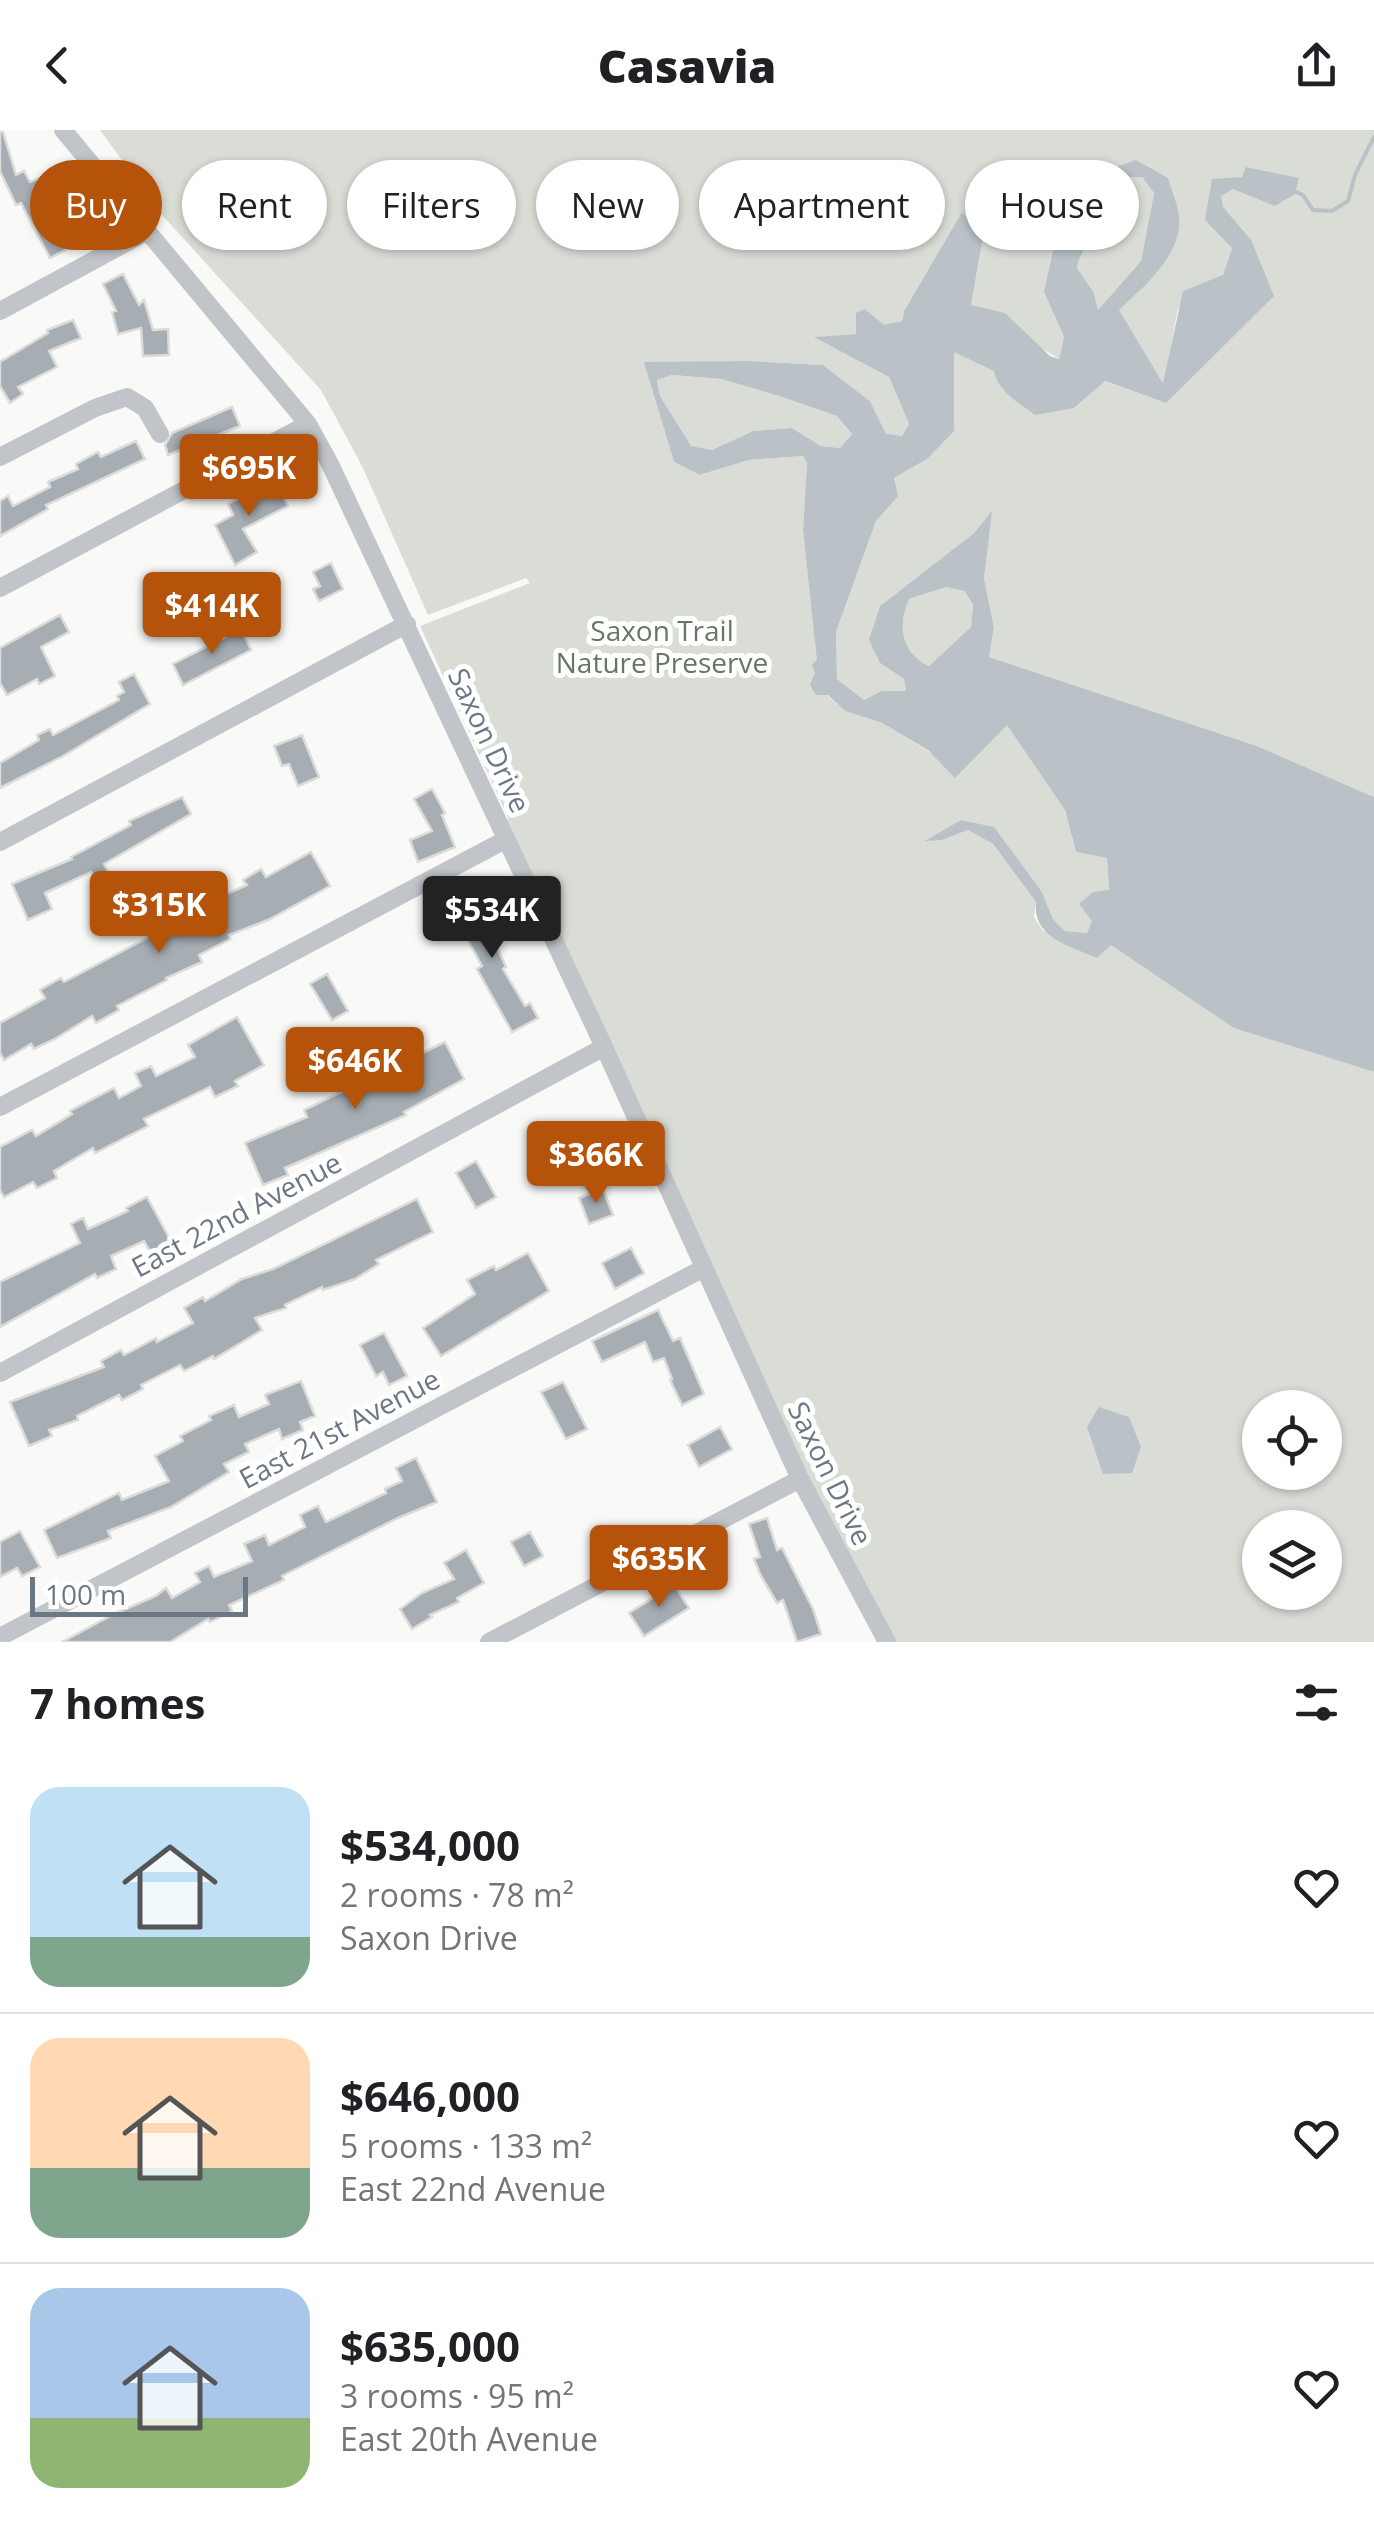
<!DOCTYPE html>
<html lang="en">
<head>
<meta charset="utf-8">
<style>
  body { margin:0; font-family:"Open Sans",sans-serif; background:#f6f6f6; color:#202124; height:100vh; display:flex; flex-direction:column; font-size:38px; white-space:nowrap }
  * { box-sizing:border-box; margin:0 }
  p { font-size:32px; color:#757577 }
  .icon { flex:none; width:55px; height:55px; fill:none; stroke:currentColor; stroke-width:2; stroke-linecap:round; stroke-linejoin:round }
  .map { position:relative; height:1512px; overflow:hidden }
  .panel { display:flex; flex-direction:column; background:#fff; flex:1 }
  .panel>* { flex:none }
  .hud { position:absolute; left:30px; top:30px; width:1315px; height:90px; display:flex; gap:20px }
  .tools { position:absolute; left:1242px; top:1260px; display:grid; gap:20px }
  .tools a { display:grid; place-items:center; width:100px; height:100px; border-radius:50%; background:#fff; box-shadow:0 2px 8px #0004; font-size:50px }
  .scale { position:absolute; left:30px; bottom:25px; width:218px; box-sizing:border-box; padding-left:10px; border:5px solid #6b7884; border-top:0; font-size:28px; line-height:35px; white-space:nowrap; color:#6b7884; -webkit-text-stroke:8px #fff; paint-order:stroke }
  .price { position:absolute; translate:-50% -85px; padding:0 22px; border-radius:10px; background:#b45309; color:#fff; font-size:32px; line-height:65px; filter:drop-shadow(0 2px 5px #0008) }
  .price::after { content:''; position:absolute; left:50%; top:60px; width:30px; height:22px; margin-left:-15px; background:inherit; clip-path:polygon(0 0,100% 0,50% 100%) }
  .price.selected { background:#222; color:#fff }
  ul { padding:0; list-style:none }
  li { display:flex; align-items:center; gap:30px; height:250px; padding:0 30px }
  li+li { border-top:2px solid #e0e0e0 }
  li span { display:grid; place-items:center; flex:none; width:280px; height:200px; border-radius:30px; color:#555 }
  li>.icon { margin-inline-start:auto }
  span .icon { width:120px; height:120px; fill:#fffc; stroke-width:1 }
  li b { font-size:42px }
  h2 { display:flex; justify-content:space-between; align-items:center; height:120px; padding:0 30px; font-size:42px }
  .pill { padding:0 35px; border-radius:45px; background:#fff; box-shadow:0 2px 8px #0004; font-size:35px; line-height:90px }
  .pill.selected { background:#b45309; color:#fff }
  header { display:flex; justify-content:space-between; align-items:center; height:130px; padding:0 30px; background:#fff; font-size:45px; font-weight:800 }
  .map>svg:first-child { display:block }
  .green { fill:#d9ddd6; fill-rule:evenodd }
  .water { fill:#bac2c7; fill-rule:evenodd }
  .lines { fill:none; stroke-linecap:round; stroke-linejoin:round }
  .stream { stroke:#bac2c7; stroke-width:4 }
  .building { fill:#a6adb3; stroke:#dbdbd9; stroke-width:2.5 }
  .minor { stroke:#c1c4c8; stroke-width:18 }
  .labels { text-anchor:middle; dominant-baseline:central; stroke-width:10; stroke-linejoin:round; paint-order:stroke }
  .park-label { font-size:28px; fill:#677766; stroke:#fff }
  .street-label { font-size:28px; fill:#6b7884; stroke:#fff }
</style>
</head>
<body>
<header><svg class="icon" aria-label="back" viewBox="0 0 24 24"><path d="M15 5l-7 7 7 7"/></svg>Casavia<svg class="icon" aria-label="share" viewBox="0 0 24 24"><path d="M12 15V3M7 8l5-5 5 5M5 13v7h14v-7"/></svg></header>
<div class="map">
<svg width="1374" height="1512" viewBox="0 0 1374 1512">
  <rect width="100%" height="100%" fill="#f9f9f7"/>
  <path class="green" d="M 100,0 L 1374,0 L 1374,667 L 1257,616 L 989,527 L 994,497 L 984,449 L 991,383 L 974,403 L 880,476 L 880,533 L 904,549 L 906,561 L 881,561 L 864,570 L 837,549 L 836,502 L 876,391 L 897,366 L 894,348 L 927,329 L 954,221 L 1074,278 L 1104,251 L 1166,273 L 1251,111 L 1222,77 L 1221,65 L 1233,59 L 1295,64 L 1299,48 L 1212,49 L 1232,118 L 1223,145 L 1178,178 L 1164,254 L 1118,180 L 1142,159 L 1168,48 L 1119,36 L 1044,162 L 1064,207 L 1059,229 L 971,175 L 983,107 L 962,82 L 904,181 L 902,191 L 857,204 L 817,207 L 889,247 L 909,294 L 902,306 L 886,305 L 870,271 L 823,235 L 748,231 L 645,233 L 674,332 L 701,345 L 749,330 L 803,326 L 807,334 L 803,400 L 818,531 L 827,565 L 845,581 L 882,593 L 934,625 L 1007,594 L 1065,680 L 1076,722 L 1107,728 L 1109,761 L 1087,803 L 1065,801 L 1053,789 L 1042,762 L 994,698 L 961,690 L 942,710 L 968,700 L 993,714 L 1036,772 L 1034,787 L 1043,801 L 1110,814 L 1235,898 L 1374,942 L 1374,1512 L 887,1512 L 505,710 L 508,687 L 420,496 L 530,453 L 526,448 L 428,485 L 362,336 L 321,260 L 163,86 ZM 1260,1278 L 1325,1278 L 1325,1342 L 1260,1342 ZM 1260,1398 L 1325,1398 L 1325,1462 L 1260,1462 Z
    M 1127,47 L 1142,47 L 1154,63 L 1141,131 L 1098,180 L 1094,163 L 1077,138 C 1079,127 1107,66 1114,57 C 1118,53 1123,50 1127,47 Z
    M 672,245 L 721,249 L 779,266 L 837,286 L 852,304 L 840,318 L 821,316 L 792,298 L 753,301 L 712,320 L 690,316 L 660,266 L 657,250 Z
    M 946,457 L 965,460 L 973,475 L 971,497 L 929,536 C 900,523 898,495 909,469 Z"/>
  <path class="water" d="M 1136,30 L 1168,48 C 1171,60 1178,74 1179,87 C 1183,124 1143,158 1119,180 L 1163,253 L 1183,161 L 1223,145 L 1232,118 L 1205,90 L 1212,49 L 1242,47 L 1246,37 L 1299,48 L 1295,64 L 1275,76 L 1233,59 L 1221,66 L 1223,77 L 1251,110 L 1274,166 L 1166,273 L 1105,251 L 1074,278 L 1035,285 C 1019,273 998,262 994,241 L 954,222 L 954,301 L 927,329 L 894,348 L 898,366 L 876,391 L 836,502 L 837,549 L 864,570 L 881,561 L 906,561 L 904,549 L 880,533 L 869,510 L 880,476 L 974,403 L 992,381 L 984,449 L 994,497 L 989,527 L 1257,616 L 1374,667 L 1374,942 L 1234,898 L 1111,815 L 1097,828 C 1070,816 1032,808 1036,772 L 993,714 L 968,700 L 942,710 L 925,711 L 961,690 L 994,697 L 1042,762 L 1053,789 L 1065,801 L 1087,803 L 1092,791 L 1079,774 L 1093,762 L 1109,760 L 1107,728 L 1076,722 L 1065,680 L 1007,595 L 955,648 L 929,621 L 882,593 L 845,581 L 828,565 L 816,565 L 810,555 L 815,543 L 812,535 L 817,530 L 803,400 L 807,334 L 803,326 L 749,330 L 700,345 L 674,332 L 644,232 L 748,231 L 823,235 L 870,271 L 886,304 L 902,306 L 909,294 L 889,247 L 814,207 L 856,204 L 856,183 L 865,179 L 884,195 L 902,191 L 904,181 L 962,82 L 983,107 L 971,175 L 1005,183 L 1050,226 L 1059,229 L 1064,207 L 1044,162 L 1054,117 L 1119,36 ZM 1127,47 L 1142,47 L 1154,63 L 1141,131 L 1098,180 L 1094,163 L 1077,138 C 1083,107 1116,90 1114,57 ZM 672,245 L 721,249 L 779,266 L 837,286 L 852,304 L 840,318 L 821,316 L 792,298 L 753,301 L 712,320 L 691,316 L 660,266 L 657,250 ZM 946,457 L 965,461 L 973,475 L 971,497 L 929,536 C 900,522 898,495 909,469 Z
    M 1099,1277 L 1129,1287 L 1141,1317 L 1132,1343 L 1103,1344 L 1087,1297 Z"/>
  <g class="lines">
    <path class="stream" d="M 1296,62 L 1303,65 L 1313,80 L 1332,81 L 1348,71 L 1355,45 L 1374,7"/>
  </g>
  <path class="building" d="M 0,2 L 3,2 L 16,45 L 24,41 L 30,52 L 42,47 L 48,60 L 44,62 L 73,116 L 50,128 L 21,73 L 16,75 L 0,41 Z
    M 123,144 L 139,175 L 144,170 L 153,200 L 168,199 L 169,225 L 143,226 L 141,198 L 118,204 L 112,182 L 116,181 L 103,154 Z
    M 73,190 L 81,208 L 49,221 L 57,237 L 18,257 L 23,264 L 10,273 L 0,256 L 0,232 L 48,203 L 47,200 Z
    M 232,277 L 240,296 L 168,325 L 165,315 L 172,303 Z
    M 136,311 L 145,329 L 46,375 L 48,379 L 0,406 L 0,371 L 8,366 L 13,376 L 50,357 L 48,352 L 78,339 L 76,334 L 98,322 L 101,327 Z
    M 275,350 L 288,376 L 243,399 L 257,422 L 235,435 L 215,395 L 233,385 L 228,374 Z
    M 331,433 L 343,459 L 319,471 L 313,459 L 320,456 L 313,442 Z
    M 60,485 L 69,502 L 41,517 L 55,546 L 39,554 L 37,549 L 7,565 L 0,553 L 0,518 Z
    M 241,499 L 251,520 L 183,555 L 173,534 Z
    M 134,544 L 150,574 L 63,626 L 0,658 L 0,633 L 39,610 L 37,605 L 50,599 L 53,605 L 119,570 L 117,566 L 124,562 L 119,552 Z
    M 302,605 L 319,647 L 298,656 L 289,634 L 282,636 L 274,616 Z
    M 432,659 L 445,683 L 442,685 L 455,717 L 418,732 L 410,710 L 432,701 L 414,669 Z
    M 182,667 L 191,684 L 104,734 L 108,742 L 95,749 L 91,742 L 45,763 L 52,779 L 28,790 L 12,754 L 72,729 L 71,727 L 131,695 L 129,691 Z
    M 311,722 L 330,756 L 268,790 L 229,805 L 230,809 L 199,825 L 202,832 L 166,848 L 167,850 L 117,876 L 119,880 L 96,893 L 92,886 L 55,909 L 34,919 L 31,914 L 4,930 L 0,923 L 0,893 L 45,868 L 40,860 L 61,848 L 64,852 L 162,800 L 161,796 L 223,768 L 222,766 L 247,755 L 243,750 L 261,739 L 266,747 Z
    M 471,753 L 482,774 L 478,776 L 506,837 L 503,839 L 525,876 L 530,873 L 538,888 L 512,902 L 477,839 L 482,836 L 459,794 L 466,790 L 452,763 Z
    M 327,844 L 348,881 L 332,890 L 310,854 Z
    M 237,887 L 264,935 L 235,951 L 238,956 L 215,967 L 210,957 L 144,989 L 148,996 L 95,1023 L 93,1018 L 54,1041 L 57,1048 L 37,1058 L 33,1052 L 4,1067 L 0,1060 L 0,1017 L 32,1000 L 36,1006 L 72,984 L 70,981 L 114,958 L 119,968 L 141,956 L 135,943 L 151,936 L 156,946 L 195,927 L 188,915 Z
    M 445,912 L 464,949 L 404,982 L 406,985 L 285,1038 L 288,1045 L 263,1055 L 245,1013 L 307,987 L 304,980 Z
    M 476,1031 L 496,1067 L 476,1078 L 456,1043 Z
    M 603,1059 L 613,1085 L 589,1094 L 579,1068 Z
    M 147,1067 L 172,1113 L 152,1125 L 144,1111 L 111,1126 L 116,1139 L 97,1148 L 95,1144 L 0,1197 L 0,1152 L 80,1113 L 71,1094 L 83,1088 L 88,1099 L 128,1081 L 126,1078 Z
    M 417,1069 L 433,1102 L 376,1130 L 379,1134 L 355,1149 L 323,1160 L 322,1157 L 285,1175 L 286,1178 L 255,1188 L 262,1200 L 214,1229 L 213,1226 L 184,1241 L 180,1235 L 141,1255 L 143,1259 L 122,1270 L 119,1265 L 77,1286 L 78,1290 L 49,1300 L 52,1306 L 29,1316 L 10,1272 L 104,1237 L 101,1231 L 121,1220 L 124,1225 L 156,1208 L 157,1212 L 193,1193 L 184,1178 L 203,1167 L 205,1171 L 242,1149 L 273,1139 Z
    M 631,1118 L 644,1143 L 615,1159 L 602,1133 Z
    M 528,1123 L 549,1161 L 441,1226 L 423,1198 L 475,1164 L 467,1150 L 494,1136 L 496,1140 Z
    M 658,1180 L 673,1211 L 680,1208 L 704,1264 L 682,1275 L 670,1250 L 672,1249 L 664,1228 L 653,1232 L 645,1212 L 602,1232 L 592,1211 Z
    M 384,1203 L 407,1246 L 389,1255 L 383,1242 L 376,1246 L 360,1215 Z
    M 301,1251 L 315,1286 L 300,1292 L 303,1300 L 282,1309 L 279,1299 L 245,1314 L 249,1322 L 224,1334 L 229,1342 L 171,1377 L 108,1401 L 111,1408 L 57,1428 L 44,1400 L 119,1363 L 122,1370 L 169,1351 L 155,1326 L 183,1311 L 180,1306 L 211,1290 L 209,1286 L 234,1275 L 239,1287 L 269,1274 L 265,1265 Z
    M 563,1252 L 587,1299 L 566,1309 L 541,1262 Z
    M 720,1297 L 732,1319 L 699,1337 L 688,1315 Z
    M 416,1328 L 437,1372 L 398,1388 L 282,1446 L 284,1450 L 229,1475 L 232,1481 L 210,1492 L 208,1489 L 170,1512 L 62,1512 L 114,1484 L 156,1466 L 166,1458 L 172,1468 L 200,1452 L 195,1443 L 209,1436 L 214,1447 L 252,1431 L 244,1414 L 265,1405 L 269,1415 L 305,1397 L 300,1385 L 318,1376 L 326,1392 L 386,1363 L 385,1359 L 402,1351 L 396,1338 Z
    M 767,1388 L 777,1420 L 782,1418 L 813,1479 L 821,1504 L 797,1512 L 783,1470 L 777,1473 L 761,1446 L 754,1429 L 760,1427 L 749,1394 Z
    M 20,1401 L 40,1437 L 22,1446 L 17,1438 L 0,1447 L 0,1412 Z
    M 530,1402 L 543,1426 L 524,1436 L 511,1412 Z
    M 466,1420 L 484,1453 L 457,1468 L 459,1472 L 430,1485 L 432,1487 L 412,1499 L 400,1479 L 422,1463 L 454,1449 L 444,1433 Z
    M 674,1455 L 689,1478 L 644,1506 L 629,1483 Z"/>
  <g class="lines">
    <path class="minor" d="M 63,0 L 308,294 L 330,334 L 604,917 L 800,1349 L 887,1512
      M 0,181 L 148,101
      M 0,327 L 95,278 L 127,267 L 145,278 L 160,304
      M 0,458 L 308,294
      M 0,712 L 407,494
      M 0,977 L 505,710
      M 0,1243 L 604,917
      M 0,1507 L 704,1138
      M 489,1512 L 800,1349"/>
  </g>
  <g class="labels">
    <g class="park-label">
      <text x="662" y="500">Saxon Trail<tspan x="662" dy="32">Nature Preserve</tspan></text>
    </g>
    <g class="street-label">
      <text transform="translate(490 610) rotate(65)">Saxon Drive</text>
      <text transform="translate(236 1084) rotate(-28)">East 22nd Avenue</text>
      <text transform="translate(339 1298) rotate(-28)">East 21st Avenue</text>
      <text transform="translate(831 1343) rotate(64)">Saxon Drive</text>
    </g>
  </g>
</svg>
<div class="tools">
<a><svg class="icon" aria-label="locate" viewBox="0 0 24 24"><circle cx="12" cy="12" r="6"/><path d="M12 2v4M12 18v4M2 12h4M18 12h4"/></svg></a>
<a><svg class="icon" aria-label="layers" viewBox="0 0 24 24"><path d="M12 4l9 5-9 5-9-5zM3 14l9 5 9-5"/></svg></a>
</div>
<div class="scale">100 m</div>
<b class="price" style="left:249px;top:389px">$695K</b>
<b class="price" style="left:212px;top:527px">$414K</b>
<b class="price" style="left:159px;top:826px">$315K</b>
<b class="price selected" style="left:492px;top:831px">$534K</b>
<b class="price" style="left:355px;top:982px">$646K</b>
<b class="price" style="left:596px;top:1076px">$366K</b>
<b class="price" style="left:659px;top:1480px">$635K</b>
<div class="hud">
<a class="pill selected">Buy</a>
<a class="pill">Rent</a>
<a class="pill">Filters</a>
<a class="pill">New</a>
<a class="pill">Apartment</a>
<a class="pill">House</a>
</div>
</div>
<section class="panel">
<h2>7 homes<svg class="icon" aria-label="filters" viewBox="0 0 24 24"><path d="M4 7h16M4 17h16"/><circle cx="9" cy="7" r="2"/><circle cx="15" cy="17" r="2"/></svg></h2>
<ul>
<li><span style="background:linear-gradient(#bfe0f5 75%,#7fa58c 0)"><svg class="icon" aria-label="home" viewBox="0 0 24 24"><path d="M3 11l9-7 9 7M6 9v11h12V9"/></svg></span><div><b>$534,000</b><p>2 rooms · 78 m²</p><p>Saxon Drive</p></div><svg class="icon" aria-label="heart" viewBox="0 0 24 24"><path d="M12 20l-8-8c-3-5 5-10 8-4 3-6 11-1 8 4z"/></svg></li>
<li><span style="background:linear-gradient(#ffd9b3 65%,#7fa58c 0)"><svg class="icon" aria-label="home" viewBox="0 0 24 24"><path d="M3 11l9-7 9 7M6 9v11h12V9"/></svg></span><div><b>$646,000</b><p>5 rooms · 133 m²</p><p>East 22nd Avenue</p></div><svg class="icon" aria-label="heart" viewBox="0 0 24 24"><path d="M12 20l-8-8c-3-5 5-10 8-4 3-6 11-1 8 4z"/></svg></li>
<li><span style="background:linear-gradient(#a9c7e8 65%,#8fb573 0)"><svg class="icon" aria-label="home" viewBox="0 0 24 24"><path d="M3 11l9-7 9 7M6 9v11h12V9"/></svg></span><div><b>$635,000</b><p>3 rooms · 95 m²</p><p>East 20th Avenue</p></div><svg class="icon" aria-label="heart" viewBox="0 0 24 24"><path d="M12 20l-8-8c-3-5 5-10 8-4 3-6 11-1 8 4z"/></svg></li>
</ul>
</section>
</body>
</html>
